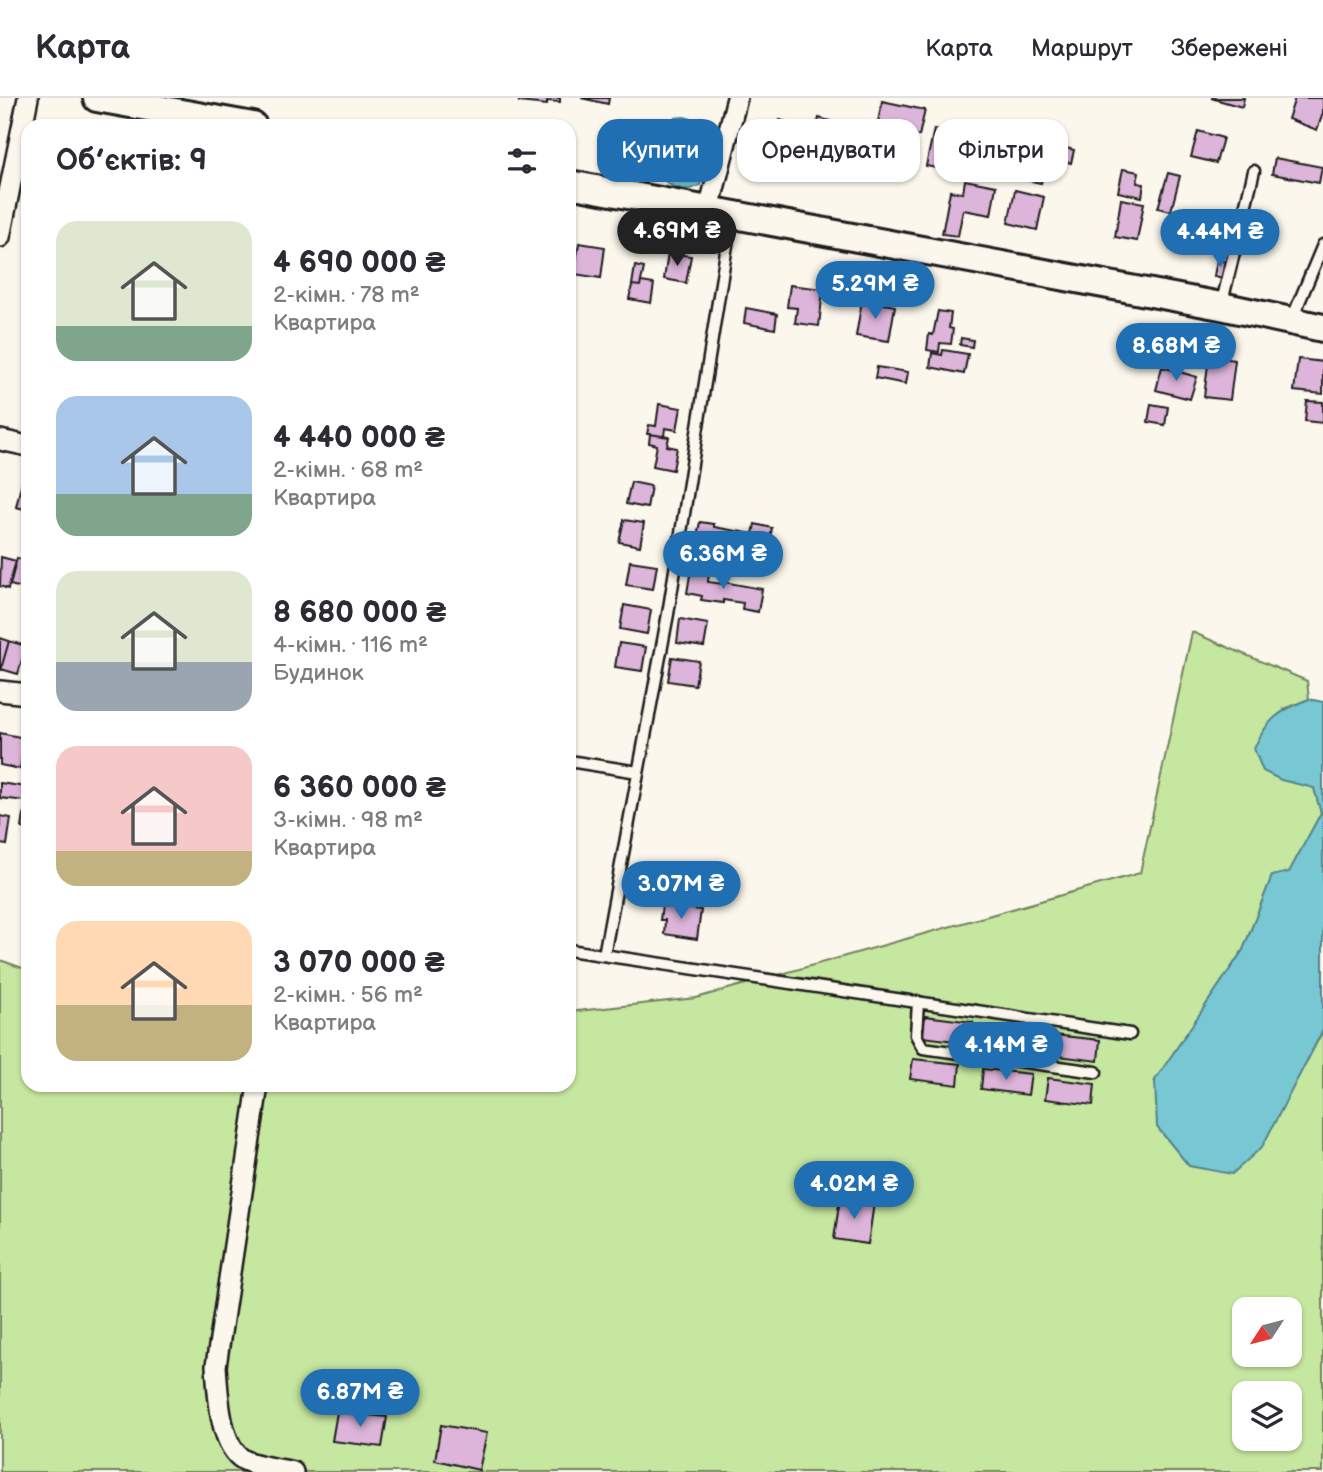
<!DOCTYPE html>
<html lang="uk">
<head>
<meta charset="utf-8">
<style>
  body { margin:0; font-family:"Balsamiq Sans",sans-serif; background:#f7f7f7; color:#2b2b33; height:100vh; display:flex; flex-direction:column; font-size:26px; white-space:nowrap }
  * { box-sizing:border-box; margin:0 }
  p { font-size:23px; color:#7c7c81 }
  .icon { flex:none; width:38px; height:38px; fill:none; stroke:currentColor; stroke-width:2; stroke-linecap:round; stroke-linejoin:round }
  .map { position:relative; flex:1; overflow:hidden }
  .sheet { position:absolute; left:21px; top:21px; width:555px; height:973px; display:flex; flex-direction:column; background:#fff; border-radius:21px; box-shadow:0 2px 5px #0004 }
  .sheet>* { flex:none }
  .guide { position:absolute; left:597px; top:21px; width:621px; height:63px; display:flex; gap:14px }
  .needle { width:46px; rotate:234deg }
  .fabs { position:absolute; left:1232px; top:1199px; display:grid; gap:14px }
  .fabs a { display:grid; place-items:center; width:70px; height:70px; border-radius:14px; background:#fff; box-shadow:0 2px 5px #0004; font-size:35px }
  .price { position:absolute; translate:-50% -60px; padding:0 16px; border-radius:24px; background:#1f6fb2; color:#fff; font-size:23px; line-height:46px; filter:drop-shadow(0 2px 4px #0008) }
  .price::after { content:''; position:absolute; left:50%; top:42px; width:21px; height:16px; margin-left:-10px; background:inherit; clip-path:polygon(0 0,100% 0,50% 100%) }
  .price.on { background:#222; color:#fff }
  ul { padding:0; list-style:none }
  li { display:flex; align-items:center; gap:21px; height:175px; padding:0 35px }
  li span { display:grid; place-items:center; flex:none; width:196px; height:140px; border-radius:21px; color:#555 }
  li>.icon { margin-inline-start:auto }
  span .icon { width:84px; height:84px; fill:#fffc; stroke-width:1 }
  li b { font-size:30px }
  h2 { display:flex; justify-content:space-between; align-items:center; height:84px; padding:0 35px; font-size:30px }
  .pill { padding:0 24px; border-radius:21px; background:#fff; box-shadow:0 2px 5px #0004; font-size:24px; line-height:63px }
  .pill.on { background:#1f6fb2; color:#fff }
  header { display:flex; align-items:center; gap:42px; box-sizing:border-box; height:98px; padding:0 35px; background:#fff; border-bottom:2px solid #e1e1e2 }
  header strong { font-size:33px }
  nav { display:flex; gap:38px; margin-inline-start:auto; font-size:24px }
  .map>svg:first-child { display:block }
  .green { fill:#c6e7a0; stroke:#71825e; stroke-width:2; fill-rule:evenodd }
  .water { fill:#78c8d3; stroke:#53838a; stroke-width:2 }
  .building { fill:#ddb4da; stroke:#1c1c1c; stroke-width:2 }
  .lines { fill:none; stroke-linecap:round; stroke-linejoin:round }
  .lane-casing { stroke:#1c1c1c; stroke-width:15 }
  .street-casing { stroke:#1c1c1c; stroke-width:24 }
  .secondary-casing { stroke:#1c1c1c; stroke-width:32 }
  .lane { stroke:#fbf7ec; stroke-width:10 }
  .street { stroke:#fbf7ec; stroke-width:19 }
  .secondary { stroke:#fbf7ec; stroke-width:26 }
</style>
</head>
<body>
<header>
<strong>Карта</strong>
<nav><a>Карта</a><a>Маршрут</a><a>Збережені</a></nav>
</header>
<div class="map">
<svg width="1323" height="1374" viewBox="0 0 1323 1374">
  <rect width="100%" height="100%" fill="#fbf7ec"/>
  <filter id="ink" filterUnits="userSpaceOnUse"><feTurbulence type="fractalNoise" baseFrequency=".0143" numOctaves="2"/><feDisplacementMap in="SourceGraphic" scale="14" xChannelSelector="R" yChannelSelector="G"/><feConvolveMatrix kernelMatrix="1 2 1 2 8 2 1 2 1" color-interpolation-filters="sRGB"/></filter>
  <g filter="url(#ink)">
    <path class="green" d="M 1192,534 L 1307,583 L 1309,601 L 1284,611 L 1314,690 L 1321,715 L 1289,775 L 1272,778 L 1243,852 L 1155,983 L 1307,963 L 1323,932 L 1323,1374 L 0,1374 L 0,862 L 28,872 L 28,987 L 569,987 L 569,914 L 696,900 L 1140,775 ZM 1244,1211 L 1290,1211 L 1290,1256 L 1244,1256 ZM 1244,1295 L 1290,1295 L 1290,1340 L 1244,1340 Z"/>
    <path class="water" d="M 684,19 L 703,24 L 710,29 L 709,58 L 700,87 C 687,95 667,91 660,75 C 657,70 661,64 663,59 C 666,50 664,39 664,30 L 674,20 Z
      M 1309,601 L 1323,604 L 1323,932 L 1262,1049 L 1232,1076 L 1189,1068 L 1157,1029 L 1155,982 L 1243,852 L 1272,778 L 1289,774 L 1321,715 L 1314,690 L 1281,682 L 1263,673 L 1254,651 C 1266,622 1280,612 1309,601 Z"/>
    <path class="building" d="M 519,0 L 560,0 L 560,4 L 547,3 L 547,7 L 519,4 Z
      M 581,0 L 609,0 L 608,6 Z
      M 1211,0 L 1244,0 L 1242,9 Z
      M 1295,0 L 1323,0 L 1323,15 L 1317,32 L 1288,21 Z
      M 882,3 L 925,12 L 919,38 L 877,29 Z
      M 819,20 L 851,29 L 846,51 L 813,43 Z
      M 780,22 L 790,25 L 787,37 L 777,34 Z
      M 934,31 L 960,36 L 952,73 L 926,68 Z
      M 1198,33 L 1223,40 L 1216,65 L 1191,59 Z
      M 1035,42 L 1074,52 L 1071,65 L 1048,59 L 1041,85 L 1026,82 Z
      M 1275,60 L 1322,69 L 1319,85 L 1272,76 Z
      M 1123,71 L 1139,74 L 1137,85 L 1144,86 L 1142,99 L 1118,94 Z
      M 1168,75 L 1180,78 L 1171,113 L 1158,110 Z
      M 965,82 L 996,88 L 991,117 L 963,112 L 958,138 L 942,136 L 950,93 L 963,95 Z
      M 1015,92 L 1044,99 L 1037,132 L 1008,125 Z
      M 1121,101 L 1144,105 L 1137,143 L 1115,139 Z
      M 579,145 L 605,149 L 601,180 L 574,176 Z
      M 668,155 L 691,158 L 686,185 L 664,181 Z
      M 1217,162 L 1226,164 L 1223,180 L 1214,178 Z
      M 635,168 L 644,170 L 640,188 L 632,187 Z
      M 641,184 L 654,186 L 651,205 L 629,201 L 632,187 L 640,188 Z
      M 790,187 L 823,191 L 819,228 L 795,225 L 797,210 L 787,209 Z
      M 862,202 L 895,208 L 889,243 L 856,238 Z
      M 746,210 L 777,216 L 775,231 L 744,225 Z
      M 938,213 L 951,215 L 949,230 L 953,231 L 951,246 L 940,245 L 939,254 L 927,252 L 929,236 L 933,237 Z
      M 961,240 L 973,242 L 972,249 L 960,247 Z
      M 943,252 L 968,256 L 964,276 L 930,269 L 932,255 L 942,257 Z
      M 1209,258 L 1235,262 L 1230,302 L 1204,299 Z
      M 1298,261 L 1323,264 L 1323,296 L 1294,293 Z
      M 877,269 L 908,274 L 906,286 L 875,280 Z
      M 1162,269 L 1197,279 L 1190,301 L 1156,292 Z
      M 1307,303 L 1323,304 L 1323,325 L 1305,323 Z
      M 659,306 L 681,310 L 677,332 L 665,330 L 664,338 L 647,336 L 649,327 L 656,328 Z
      M 1151,306 L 1168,309 L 1165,327 L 1148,324 Z
      M 650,336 L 669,339 L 667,348 L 677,350 L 673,372 L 653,368 L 657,347 L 649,345 Z
      M 23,379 L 28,380 L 28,412 L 16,409 Z
      M 631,384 L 651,388 L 647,410 L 626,406 Z
      M 624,422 L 644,425 L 640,448 L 619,444 Z
      M 700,424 L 714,426 L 714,429 L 753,436 L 755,426 L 772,430 L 768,451 L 752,448 L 752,452 L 714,442 L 713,447 L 696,443 Z
      M 1,459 L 16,463 L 8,491 L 0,488 Z
      M 17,460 L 28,463 L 26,491 L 10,487 Z
      M 630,463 L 657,467 L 653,491 L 626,487 Z
      M 691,471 L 709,474 L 708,484 L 723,486 L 724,484 L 762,491 L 758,514 L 742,511 L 743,505 L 723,502 L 723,505 L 701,502 L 702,498 L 687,495 Z
      M 624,507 L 651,512 L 647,536 L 620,531 Z
      M 680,521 L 708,526 L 704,549 L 677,545 Z
      M 0,540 L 9,543 L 1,571 L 0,570 Z
      M 9,543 L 26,548 L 18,576 L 1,571 Z
      M 619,545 L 646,549 L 642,573 L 615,569 Z
      M 672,559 L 699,563 L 695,587 L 668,583 Z
      M 0,635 L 25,640 L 20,671 L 0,667 Z
      M 0,685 L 27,689 L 26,703 L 0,700 Z
      M 25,710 L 28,711 L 28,731 L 22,730 Z
      M 0,718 L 11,720 L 7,747 L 0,746 Z
      M 638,771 L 670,775 L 667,797 L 635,793 Z
      M 662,807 L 701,812 L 697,841 L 664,836 L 665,822 L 660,822 Z
      M 925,918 L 973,924 L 970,945 L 923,939 Z
      M 987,928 L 1035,934 L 1032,954 L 985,948 Z
      M 1053,937 L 1100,942 L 1098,963 L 1050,957 Z
      M 913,961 L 960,966 L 958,987 L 910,981 Z
      M 983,971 L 1031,976 L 1028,997 L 981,991 Z
      M 1048,980 L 1095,986 L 1093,1007 L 1045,1001 Z
      M 840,1100 L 874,1105 L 868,1146 L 834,1141 Z
      M 337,1314 L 387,1319 L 382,1349 L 332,1343 Z
      M 441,1327 L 487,1335 L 479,1372 L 435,1362 Z"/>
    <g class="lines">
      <g class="lane-casing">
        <path id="lane" d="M 1221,208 L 1254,73
          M 1292,221 L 1323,147
          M 569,663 L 638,674
          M 569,852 L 1130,936
          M 604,857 L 668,516 L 732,116
          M 918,904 L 916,937 L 923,950 L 1096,974"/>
      </g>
      <g class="street-casing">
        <path id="street" d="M 709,111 L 737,0
          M 0,139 L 28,0
          M 0,342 L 28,348
          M 0,593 L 28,596
          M 258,987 L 216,1268 C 218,1293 219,1348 244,1362 C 256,1368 280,1371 293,1374"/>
      </g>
      <g class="secondary-casing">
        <path id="secondary" d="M 97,0 L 253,28
          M 569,86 L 1221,208 L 1323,230"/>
      </g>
      <use href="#lane" class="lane"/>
      <use href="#street" class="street"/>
      <use href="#secondary" class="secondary"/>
    </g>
  </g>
</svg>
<div class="fabs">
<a><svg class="needle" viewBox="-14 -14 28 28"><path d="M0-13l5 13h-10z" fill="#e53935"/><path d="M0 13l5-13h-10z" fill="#7c7c81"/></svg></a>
<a><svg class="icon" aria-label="layers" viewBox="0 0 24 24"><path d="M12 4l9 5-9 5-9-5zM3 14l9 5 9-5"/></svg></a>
</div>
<b class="price on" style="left:677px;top:170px">4.69M ₴</b>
<b class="price" style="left:1220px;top:171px">4.44M ₴</b>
<b class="price" style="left:875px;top:223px">5.29M ₴</b>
<b class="price" style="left:1176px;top:285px">8.68M ₴</b>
<b class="price" style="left:723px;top:493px">6.36M ₴</b>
<b class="price" style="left:681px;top:823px">3.07M ₴</b>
<b class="price" style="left:1006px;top:984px">4.14M ₴</b>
<b class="price" style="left:854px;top:1123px">4.02M ₴</b>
<b class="price" style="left:360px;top:1331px">6.87M ₴</b>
<div class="guide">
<a class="pill on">Купити</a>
<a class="pill">Орендувати</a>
<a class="pill">Фільтри</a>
</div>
<section class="sheet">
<h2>Об’єктів: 9<svg class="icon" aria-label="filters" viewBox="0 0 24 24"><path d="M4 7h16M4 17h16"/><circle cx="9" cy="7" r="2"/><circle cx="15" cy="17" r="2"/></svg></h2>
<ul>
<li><span style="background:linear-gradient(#dfe7d0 75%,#7fa58c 0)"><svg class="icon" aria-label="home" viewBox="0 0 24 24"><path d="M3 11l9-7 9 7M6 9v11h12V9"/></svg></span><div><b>4 690 000 ₴</b><p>2-кімн. · 78 m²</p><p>Квартира</p></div></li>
<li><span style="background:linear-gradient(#a9c7e8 70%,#7fa58c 0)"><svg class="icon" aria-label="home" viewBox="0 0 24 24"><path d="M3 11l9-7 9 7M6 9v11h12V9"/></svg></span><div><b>4 440 000 ₴</b><p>2-кімн. · 68 m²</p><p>Квартира</p></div></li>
<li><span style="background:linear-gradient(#dfe7d0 65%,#9aa5b1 0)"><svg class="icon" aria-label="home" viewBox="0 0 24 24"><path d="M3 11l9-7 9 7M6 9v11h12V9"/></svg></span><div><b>8 680 000 ₴</b><p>4-кімн. · 116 m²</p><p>Будинок</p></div></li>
<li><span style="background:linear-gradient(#f6c9c9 75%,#c2b280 0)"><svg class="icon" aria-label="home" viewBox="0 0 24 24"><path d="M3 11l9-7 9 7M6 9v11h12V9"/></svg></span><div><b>6 360 000 ₴</b><p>3-кімн. · 98 m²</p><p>Квартира</p></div></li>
<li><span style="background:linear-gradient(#ffd9b3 60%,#c2b280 0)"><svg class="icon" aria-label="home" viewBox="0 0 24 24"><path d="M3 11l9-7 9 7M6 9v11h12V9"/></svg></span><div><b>3 070 000 ₴</b><p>2-кімн. · 56 m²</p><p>Квартира</p></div></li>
</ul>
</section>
</div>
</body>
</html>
